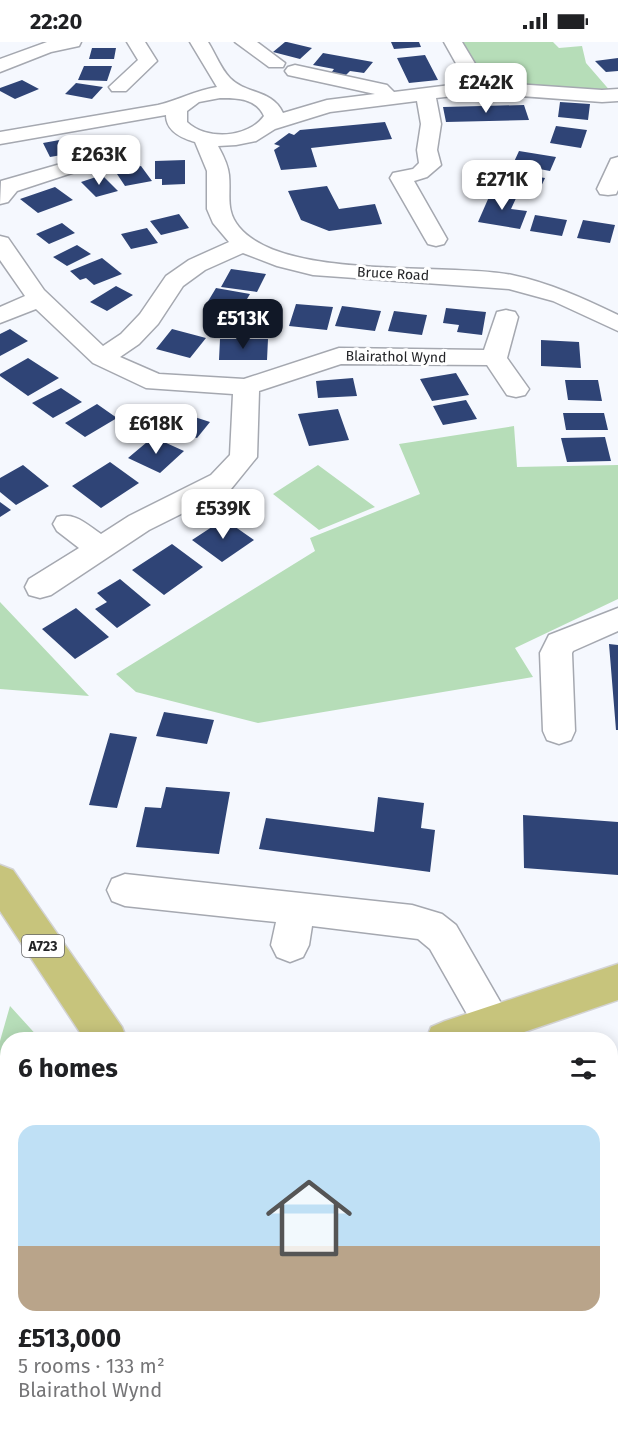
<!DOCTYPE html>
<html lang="en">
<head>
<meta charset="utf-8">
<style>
  body { margin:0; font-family:"Fira Sans",sans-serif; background:#f6f6f6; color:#202124; height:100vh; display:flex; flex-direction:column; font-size:22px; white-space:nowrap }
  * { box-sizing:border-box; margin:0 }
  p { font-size:20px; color:#757577 }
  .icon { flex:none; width:33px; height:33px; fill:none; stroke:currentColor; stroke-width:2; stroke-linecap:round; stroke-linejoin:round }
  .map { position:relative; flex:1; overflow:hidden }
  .side { position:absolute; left:0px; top:990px; width:618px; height:404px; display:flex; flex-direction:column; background:#fff; border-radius:24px 24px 0 0; box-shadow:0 3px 15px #0003 }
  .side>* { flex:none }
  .price { position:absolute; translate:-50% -51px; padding:0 14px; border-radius:12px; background:#fff; color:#222; font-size:20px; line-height:39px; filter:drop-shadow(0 2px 3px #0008) }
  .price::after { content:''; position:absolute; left:50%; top:36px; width:18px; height:14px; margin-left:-9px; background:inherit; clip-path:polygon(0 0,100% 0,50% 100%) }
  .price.current { background:#111827; color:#fff }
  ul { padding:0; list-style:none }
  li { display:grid; align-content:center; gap:12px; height:318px; padding:0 18px }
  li+li { border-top:2px solid #e0e0e0 }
  li span { display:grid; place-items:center; height:186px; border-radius:18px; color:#555 }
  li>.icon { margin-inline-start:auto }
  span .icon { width:108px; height:108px; fill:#fffc; stroke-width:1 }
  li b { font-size:26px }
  h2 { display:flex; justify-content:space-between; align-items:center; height:72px; padding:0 18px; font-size:26px }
  .status { display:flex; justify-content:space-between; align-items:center; height:42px; padding:0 30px; background:#fff; direction:ltr }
  .status svg { height:16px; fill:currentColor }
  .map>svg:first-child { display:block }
  .green { fill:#b6ddb8 }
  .forest { fill:#8bc08f }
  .building { fill:#2f4476 }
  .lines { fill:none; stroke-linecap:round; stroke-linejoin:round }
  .minor-casing { stroke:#a5a8b0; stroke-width:3 }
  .major-casing { stroke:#d3d3d4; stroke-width:3 }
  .minor { fill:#fff; fill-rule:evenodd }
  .major { fill:#c7c47c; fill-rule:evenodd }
  .labels { text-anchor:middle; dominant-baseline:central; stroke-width:6; stroke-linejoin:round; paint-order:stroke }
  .far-street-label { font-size:14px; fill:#242528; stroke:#fff }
  .shield { fill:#fff; stroke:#666668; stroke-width:1.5 }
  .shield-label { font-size:14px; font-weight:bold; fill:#242528 }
</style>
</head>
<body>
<div class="status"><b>22:20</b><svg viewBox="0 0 49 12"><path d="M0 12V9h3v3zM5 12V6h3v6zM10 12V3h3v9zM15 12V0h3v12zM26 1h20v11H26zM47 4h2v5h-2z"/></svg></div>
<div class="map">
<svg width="618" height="1393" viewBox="0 0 618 1393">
  <rect width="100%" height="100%" fill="#f5f8fe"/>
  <path class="green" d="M 456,0 L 553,0 L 559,6 L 582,4 L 586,21 L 612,51 L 482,43 Z
    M 514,384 L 517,425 L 618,423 L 618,557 L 515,606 L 533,635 L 258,681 L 136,650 L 116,632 L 315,509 L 310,496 L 420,452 L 399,402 Z
    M 318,423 L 375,465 L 319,488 L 273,452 Z
    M 0,560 L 89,654 L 0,647 Z
    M 10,964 L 40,997 L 8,998 L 8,1194 L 0,1194 L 0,999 Z
    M 0,1300 L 7,1301 L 8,1386 L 341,1386 L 361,1393 L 0,1393 Z"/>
  <path class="forest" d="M 341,1386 L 486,1386 L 492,1393 L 361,1393 Z"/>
  <path class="building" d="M 285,0 L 287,0 L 312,6 L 300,17 L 273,10 Z
    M 391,0 L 419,0 L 421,5 L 394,7 Z
    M 92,6 L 116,6 L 114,17 L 89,17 Z
    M 323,11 L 373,20 L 364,31 L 350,29 L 346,33 L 331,31 L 334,27 L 313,23 Z
    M 425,13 L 438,38 L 409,41 L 397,16 Z
    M 618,16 L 618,29 L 606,30 L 595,19 Z
    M 84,24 L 112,24 L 107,39 L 78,38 Z
    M 22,38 L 39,47 L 15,57 L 0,49 L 0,46 Z
    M 76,41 L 103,45 L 92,57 L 65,52 Z
    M 560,60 L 590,62 L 588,78 L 558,75 Z
    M 524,63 L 529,78 L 446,80 L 443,65 Z
    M 385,80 L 392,97 L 311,106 L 317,125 L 281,128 L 274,108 L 280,104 L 274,102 L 289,91 L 294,93 L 300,88 Z
    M 556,84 L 587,88 L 581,106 L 550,101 Z
    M 65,97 L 67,101 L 74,100 L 79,110 L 50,115 L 43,101 Z
    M 519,109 L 556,115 L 550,129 L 513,122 Z
    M 185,118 L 185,142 L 162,143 L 162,137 L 155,137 L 155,119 Z
    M 141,124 L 152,139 L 125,144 L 115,129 Z
    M 509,130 L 545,136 L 539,149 L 503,143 Z
    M 102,133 L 118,149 L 96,155 L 81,140 Z
    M 327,144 L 339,167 L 375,162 L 382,182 L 329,189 L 301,178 L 288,149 Z
    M 55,145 L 73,158 L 38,171 L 20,157 Z
    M 492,148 L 518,152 L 511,167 L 527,169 L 520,187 L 478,180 Z
    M 179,172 L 189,186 L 161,193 L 150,179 Z
    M 535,173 L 567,178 L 562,194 L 530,189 Z
    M 583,178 L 615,183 L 610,201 L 577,196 Z
    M 62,181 L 75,191 L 49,202 L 36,192 Z
    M 147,186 L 158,201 L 131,207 L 121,192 Z
    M 77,203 L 91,212 L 67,224 L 53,215 Z
    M 102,216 L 122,232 L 94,243 L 86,236 L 80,238 L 70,229 Z
    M 231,227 L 266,232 L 257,250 L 221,245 Z
    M 116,244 L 133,253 L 107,269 L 90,260 Z
    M 216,246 L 250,252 L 241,267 L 207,261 Z
    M 296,262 L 333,265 L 327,288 L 289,284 Z
    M 342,264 L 381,269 L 375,289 L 335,284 Z
    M 446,266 L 486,270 L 482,293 L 457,290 L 459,283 L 443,281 Z
    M 394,269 L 427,273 L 422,293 L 388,289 Z
    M 10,287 L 28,299 L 0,314 L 0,292 Z
    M 172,287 L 206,296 L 190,316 L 156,307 Z
    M 220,297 L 268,297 L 267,318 L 219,318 Z
    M 541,298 L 579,300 L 581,326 L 541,324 Z
    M 28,316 L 59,336 L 28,354 L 0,334 L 0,332 Z
    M 456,331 L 469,353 L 432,359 L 420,337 Z
    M 353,336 L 357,354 L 318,356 L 316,339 Z
    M 565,338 L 598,338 L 602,359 L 568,358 Z
    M 61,346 L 82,360 L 53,376 L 32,361 Z
    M 466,358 L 477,377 L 443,383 L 433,364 Z
    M 97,362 L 117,376 L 85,395 L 65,381 Z
    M 338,367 L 349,398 L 309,404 L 298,372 Z
    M 173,368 L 210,380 L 197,396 L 187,393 L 182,400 L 154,391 Z
    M 563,371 L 604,371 L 608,388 L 566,388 Z
    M 153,395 L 184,409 L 160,431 L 128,416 Z
    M 605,395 L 611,419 L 567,420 L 561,396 Z
    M 110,420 L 139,441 L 101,466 L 72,444 Z
    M 23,423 L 49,444 L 16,463 L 0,450 L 0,436 Z
    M 0,460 L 11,468 L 0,475 Z
    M 224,477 L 254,498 L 222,520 L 192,498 Z
    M 172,502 L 203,525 L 164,553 L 132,528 Z
    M 120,537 L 151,563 L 117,586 L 95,567 L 107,560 L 97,551 Z
    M 76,566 L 109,595 L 75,617 L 42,587 Z
    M 609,602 L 618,603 L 618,688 L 616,688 Z
    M 164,670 L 214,678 L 207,702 L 156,694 Z
    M 110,691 L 137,695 L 117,766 L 89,763 Z
    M 166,745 L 230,750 L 219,812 L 136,805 L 145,765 L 161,766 Z
    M 378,755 L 424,761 L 421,786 L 435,788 L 430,830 L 259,807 L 266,776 L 374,790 Z
    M 523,773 L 618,780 L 618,833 L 524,826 Z"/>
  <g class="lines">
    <g class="minor-casing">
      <path id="minor" d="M 47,0 L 81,0 L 79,4 L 51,10 L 0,30 L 0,17 Z
        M 127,0 L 145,0 L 157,19 L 126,49 L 112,49 L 109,45 L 138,18 Z
        M 190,0 L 208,0 C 215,11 221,27 230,36 C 247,53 272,47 283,71 L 327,58 L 375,52 L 288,33 L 285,29 L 288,25 L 295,23 L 387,43 L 394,50 L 467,41 L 444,0 L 462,0 L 486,40 L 602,48 L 618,47 L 618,59 L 602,60 L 479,51 L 436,56 L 441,82 L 437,108 L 441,123 L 427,135 L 414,139 L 447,197 L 444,202 L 436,204 L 428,202 L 425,197 L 390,136 L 393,131 L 413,127 L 419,121 L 417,108 L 421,82 L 417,59 L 330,70 L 275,87 L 256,99 L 236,103 L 218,104 C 223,113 228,123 229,133 C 231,153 225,168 239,185 C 284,239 444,220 512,233 C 550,241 583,256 618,273 L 618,289 L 553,259 L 509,247 L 313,233 L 277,224 L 243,211 L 205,228 L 183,244 L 158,282 L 139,302 L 120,315 L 159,332 L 244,337 L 339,306 L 484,308 L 497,270 L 506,268 L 515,270 L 518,275 L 507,316 L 529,347 L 525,353 L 516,355 L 507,353 L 487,323 L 341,322 L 259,349 L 257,415 L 231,447 L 149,488 L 51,553 L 40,556 L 29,553 L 25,545 L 29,537 L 79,506 L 57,489 L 53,482 L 57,475 C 75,470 86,482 101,492 L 129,474 L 211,433 L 230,413 L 233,352 L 146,346 L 93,321 L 36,267 L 0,281 L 0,265 L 25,254 L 0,218 L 0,194 L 8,196 L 44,248 L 103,304 L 121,292 L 140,272 L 166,234 L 189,218 L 229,200 L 213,181 L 207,167 L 207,129 L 195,100 C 181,96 166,89 166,73 L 0,102 L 0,90 L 158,63 C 179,58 196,48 217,45 ZM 220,56 C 237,56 256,56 264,74 C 248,96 207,99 187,80 L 187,69 L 199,60 Z
        M 235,0 L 257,0 L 285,21 L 283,25 L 269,25 Z
        M 618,115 L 618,148 L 616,152 L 608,153 L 600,152 L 597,147 L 611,117 Z
        M 71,119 L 78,121 L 82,125 L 78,129 L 17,149 L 8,160 L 0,162 L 1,139 Z
        M 618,566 L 618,589 L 573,609 L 572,611 L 575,689 L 571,698 L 559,702 L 547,698 L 543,689 L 540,611 L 549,593 Z
        M 125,832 L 412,863 L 442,872 L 456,883 L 513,982 L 508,995 L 501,998 L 480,995 L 430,907 L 418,897 L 312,884 L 309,903 L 303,915 L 290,920 L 277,915 L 271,903 L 276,880 L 125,864 L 112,859 L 107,848 L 112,837 Z
        M 0,1225 L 8,1225 L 8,1269 L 0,1269 Z"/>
    </g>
    <g class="major-casing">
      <path id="major" d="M 0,823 L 13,828 L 122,985 L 127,998 L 85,998 L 0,869 Z
        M 618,922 L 618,958 L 501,998 L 426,998 L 431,985 L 445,979 Z
        M 531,1386 L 581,1386 L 584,1393 L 534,1393 Z"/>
    </g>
    <use href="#minor" class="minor"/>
    <use href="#major" class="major"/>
  </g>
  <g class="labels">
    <g class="far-street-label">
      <text transform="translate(393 232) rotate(3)">Bruce Road</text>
      <text transform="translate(396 315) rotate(1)">Blairathol Wynd</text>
    </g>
    <rect class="shield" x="22" y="893" width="42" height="22" rx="4.5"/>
    <g class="shield-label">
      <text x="43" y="904">A723</text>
    </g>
  </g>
</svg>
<b class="price" style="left:486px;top:72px">£242K</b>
<b class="price" style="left:99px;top:144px">£263K</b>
<b class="price" style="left:502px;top:169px">£271K</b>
<b class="price current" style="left:243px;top:308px">£513K</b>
<b class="price" style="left:156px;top:413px">£618K</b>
<b class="price" style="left:223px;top:498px">£539K</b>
<section class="side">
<h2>6 homes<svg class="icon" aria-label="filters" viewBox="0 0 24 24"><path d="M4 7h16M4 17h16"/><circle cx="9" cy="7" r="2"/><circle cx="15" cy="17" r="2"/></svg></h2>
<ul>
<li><span style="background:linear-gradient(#bfe0f5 65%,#b9a48a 0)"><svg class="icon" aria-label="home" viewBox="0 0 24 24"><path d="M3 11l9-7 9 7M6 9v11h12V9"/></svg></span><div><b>£513,000</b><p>5 rooms · 133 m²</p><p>Blairathol Wynd</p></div></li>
</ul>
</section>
</div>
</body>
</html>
